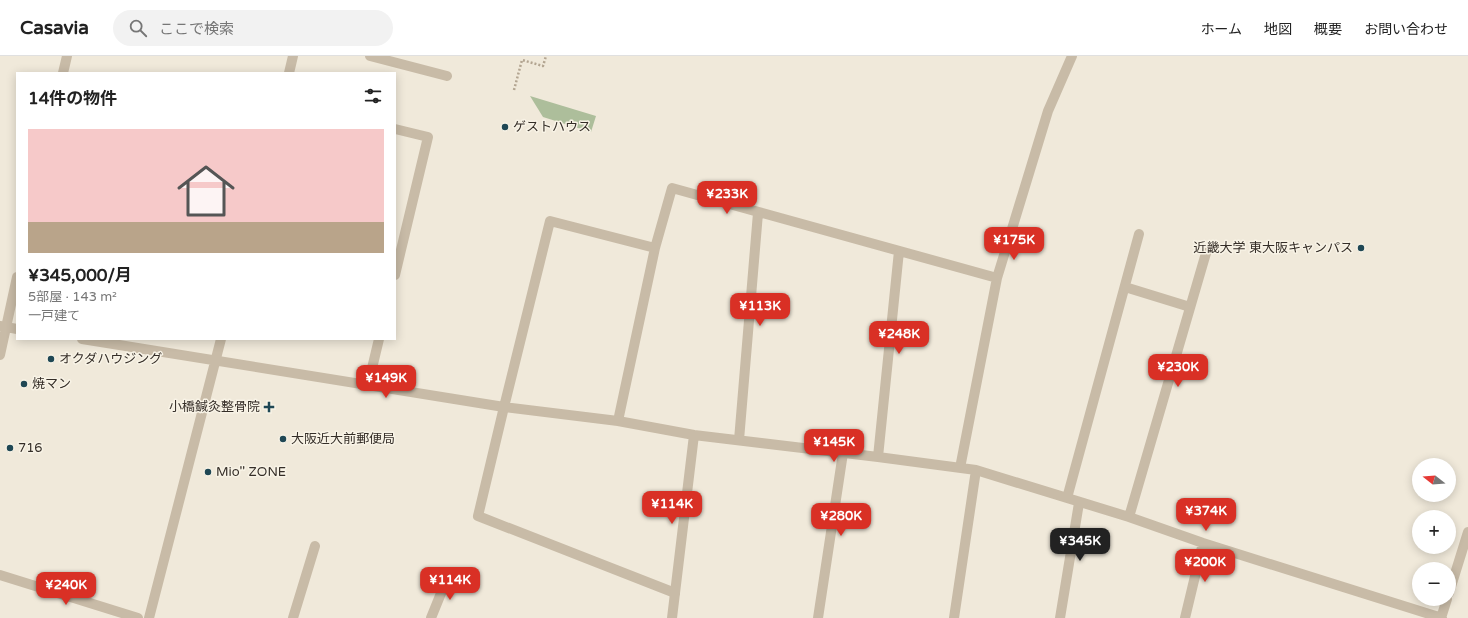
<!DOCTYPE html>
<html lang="ja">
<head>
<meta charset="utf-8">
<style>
  body { margin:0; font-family:"Varela Round","Noto Sans JP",sans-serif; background:#f2f2f2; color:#222; height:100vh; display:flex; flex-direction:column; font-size:15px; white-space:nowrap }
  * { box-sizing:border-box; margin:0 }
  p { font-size:13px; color:#767676 }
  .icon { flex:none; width:22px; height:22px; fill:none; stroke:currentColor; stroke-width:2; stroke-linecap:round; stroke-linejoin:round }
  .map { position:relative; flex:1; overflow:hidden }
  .panel { position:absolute; left:16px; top:16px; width:380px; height:268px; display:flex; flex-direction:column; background:#fff; border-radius:0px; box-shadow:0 2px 10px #0003 }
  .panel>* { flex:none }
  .needle { width:26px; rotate:287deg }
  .tools { position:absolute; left:1412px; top:402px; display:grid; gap:8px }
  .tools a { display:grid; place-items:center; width:44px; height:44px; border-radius:50%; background:#fff; box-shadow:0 2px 10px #0003; font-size:20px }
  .price { position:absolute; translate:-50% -34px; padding:0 9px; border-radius:8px; background:#d93025; color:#fff; font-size:13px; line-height:26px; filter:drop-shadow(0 1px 2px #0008) }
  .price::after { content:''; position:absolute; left:50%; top:24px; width:12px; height:9px; margin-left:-6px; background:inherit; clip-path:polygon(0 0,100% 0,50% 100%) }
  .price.selected { background:#222; color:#fff }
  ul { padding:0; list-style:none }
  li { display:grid; align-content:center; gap:8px; height:212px; padding:0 12px }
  li span { display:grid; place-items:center; height:124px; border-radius:0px; color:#555 }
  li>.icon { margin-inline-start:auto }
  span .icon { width:72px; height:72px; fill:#fffc; stroke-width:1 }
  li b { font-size:17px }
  h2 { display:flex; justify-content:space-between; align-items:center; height:48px; padding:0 12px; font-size:17px }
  header { display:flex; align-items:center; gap:24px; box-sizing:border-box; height:56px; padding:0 20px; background:#fff; border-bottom:1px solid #e0e0e0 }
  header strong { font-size:19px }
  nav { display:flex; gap:22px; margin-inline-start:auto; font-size:14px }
  .search { width:280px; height:36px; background:#f2f2f2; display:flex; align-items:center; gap:10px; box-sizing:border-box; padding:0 14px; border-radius:22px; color:#767676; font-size:15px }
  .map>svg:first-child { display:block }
  .garden { fill:#adbe9b }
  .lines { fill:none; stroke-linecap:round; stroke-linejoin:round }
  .path { stroke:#b3a591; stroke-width:2.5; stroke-dasharray:2 2; stroke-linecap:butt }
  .service { stroke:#c8bba7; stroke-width:10 }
  .minor { stroke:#c8bba7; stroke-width:10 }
  .poi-dot { fill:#1f4754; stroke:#f8f3e6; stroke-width:1.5 }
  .labels { text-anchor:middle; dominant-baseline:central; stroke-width:3; stroke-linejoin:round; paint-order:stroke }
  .poi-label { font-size:13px; fill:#342d27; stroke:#f8f3e6; text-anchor:start }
</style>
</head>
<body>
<header>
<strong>Casavia</strong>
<div class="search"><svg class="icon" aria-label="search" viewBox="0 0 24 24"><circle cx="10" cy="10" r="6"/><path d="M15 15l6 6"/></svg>ここで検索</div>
<nav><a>ホーム</a><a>地図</a><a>概要</a><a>お問い合わせ</a></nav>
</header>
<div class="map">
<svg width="1468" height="562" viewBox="0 0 1468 562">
  <rect width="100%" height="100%" fill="#f0e9da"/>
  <path class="garden" d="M 530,40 L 596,60 L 591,76 L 543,61 Z"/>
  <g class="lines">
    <path class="path" d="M 514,34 L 522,4 L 543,10 L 546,0"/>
    <path class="service" d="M 504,351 L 478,460 L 675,537
      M 293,562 L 315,490"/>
    <path class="minor" d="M 370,0 L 447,20
      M 63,17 L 67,0
      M 289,17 L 293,0
      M 395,73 L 428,81 L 395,219
      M 1125,231 L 1190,251
      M 0,270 L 17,273
      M 82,283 L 504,351 L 618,365 L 694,379 L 878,401 L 976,414 L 1129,461 L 1203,487 L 1442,562
      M 0,299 L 17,221
      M 368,329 L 379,283
      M 504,351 L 550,165 L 655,192
      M 618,365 L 655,192 L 672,132 L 997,222
      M 739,384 L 758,157
      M 878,401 L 899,195
      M 960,412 L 997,222 L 1048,55 L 1072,0
      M 1067,442 L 1139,178
      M 1129,461 L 1206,197
      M 0,519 L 138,562
      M 1449,537 L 1468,476
      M 149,562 L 221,283
      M 431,562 L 448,520
      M 672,562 L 694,379
      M 818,562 L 843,397
      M 954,562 L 976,414
      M 1060,562 L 1079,447
      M 1185,562 L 1203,487
      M 1441,562 L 1447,543"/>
  </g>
  <g class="poi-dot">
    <circle cx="505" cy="71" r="4"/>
    <circle cx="1361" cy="192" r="4"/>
    <circle cx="51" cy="303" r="4"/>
    <circle cx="24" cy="328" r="4"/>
    <path d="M267 345h4v4h4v4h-4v4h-4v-4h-4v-4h4z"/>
    <circle cx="283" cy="383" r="4"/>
    <circle cx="10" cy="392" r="4"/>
    <circle cx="208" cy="416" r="4"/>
  </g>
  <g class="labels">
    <g class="poi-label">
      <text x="513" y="71">ゲストハウス</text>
      <text x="1353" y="192" text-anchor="end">近畿大学 東大阪キャンパス</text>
      <text x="59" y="303">オクダハウジング</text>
      <text x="32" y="328">焼マン</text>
      <text x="260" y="351" text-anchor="end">小橋鍼灸整骨院</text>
      <text x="291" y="383">大阪近大前郵便局</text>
      <text x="18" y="392">716</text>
      <text x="216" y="416">Mio'' ZONE</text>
    </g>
  </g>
</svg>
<div class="tools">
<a><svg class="needle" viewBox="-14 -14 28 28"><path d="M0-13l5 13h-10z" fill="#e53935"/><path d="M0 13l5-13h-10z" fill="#767676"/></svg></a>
<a>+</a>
<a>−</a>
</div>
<b class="price" style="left:727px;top:159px">¥233K</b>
<b class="price" style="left:1014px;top:205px">¥175K</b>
<b class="price" style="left:760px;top:271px">¥113K</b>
<b class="price" style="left:899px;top:299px">¥248K</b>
<b class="price" style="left:1178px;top:332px">¥230K</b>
<b class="price" style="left:386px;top:343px">¥149K</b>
<b class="price" style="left:834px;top:407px">¥145K</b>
<b class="price" style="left:672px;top:469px">¥114K</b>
<b class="price" style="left:1206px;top:476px">¥374K</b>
<b class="price" style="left:841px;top:481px">¥280K</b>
<b class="price selected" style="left:1080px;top:506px">¥345K</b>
<b class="price" style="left:1205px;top:527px">¥200K</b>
<b class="price" style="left:450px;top:545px">¥114K</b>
<b class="price" style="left:66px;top:550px">¥240K</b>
<section class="panel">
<h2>14件の物件<svg class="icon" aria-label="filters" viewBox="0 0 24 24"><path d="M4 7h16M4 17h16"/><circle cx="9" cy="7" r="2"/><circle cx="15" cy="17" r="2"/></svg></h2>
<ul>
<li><span style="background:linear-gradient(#f6c9c9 75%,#b9a48a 0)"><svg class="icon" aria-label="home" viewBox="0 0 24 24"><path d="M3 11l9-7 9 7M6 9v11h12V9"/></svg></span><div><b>¥345,000/月</b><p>5部屋 · 143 m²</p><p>一戸建て</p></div></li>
</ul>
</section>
</div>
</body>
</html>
